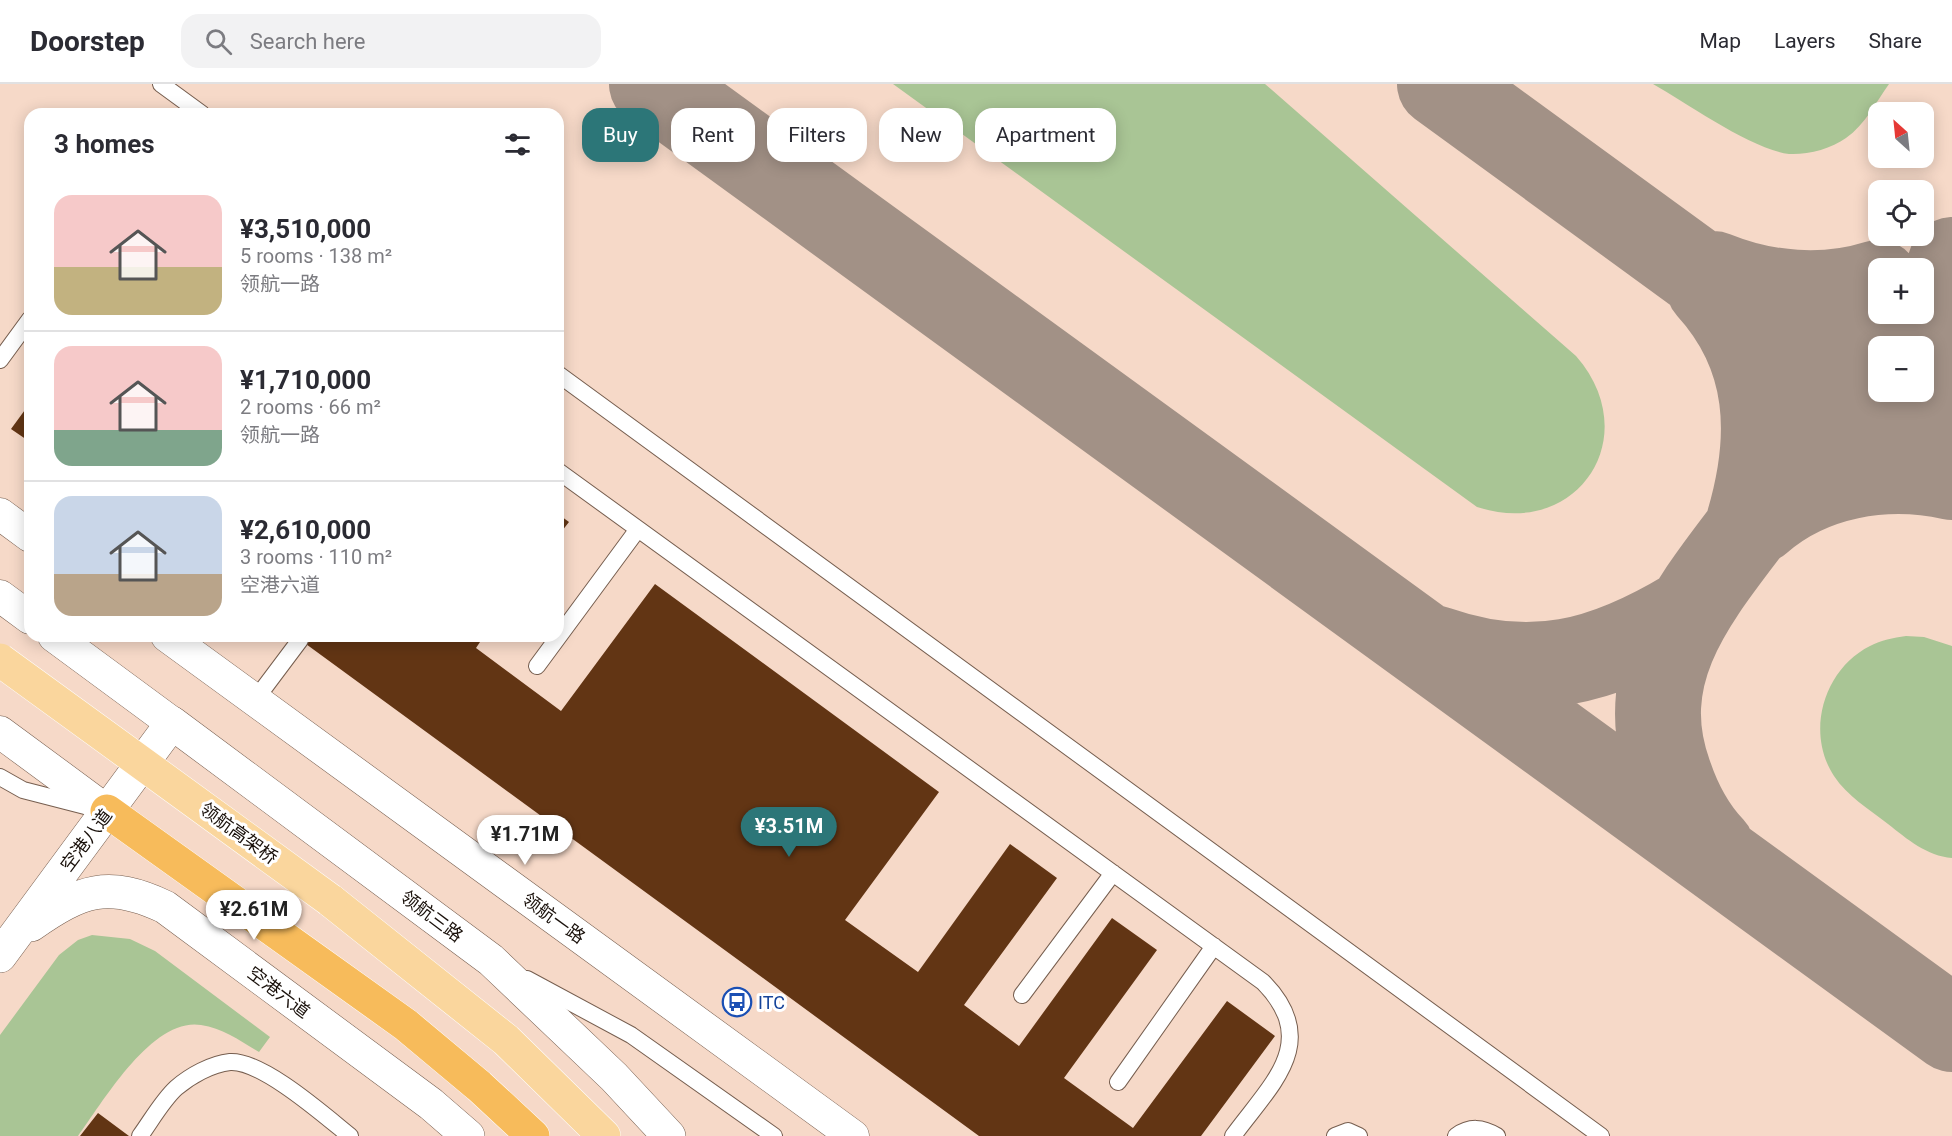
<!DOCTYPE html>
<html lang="en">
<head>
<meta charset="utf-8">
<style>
  body { margin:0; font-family:Roboto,"Noto Sans SC",sans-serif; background:#f2f2f3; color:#2b2b33; height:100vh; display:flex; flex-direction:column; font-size:22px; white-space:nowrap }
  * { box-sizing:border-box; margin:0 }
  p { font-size:20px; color:#7c7c81 }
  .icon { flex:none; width:33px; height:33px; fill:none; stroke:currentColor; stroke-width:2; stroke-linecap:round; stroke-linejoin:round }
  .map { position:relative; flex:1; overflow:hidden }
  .panel { position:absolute; left:24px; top:24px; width:540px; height:534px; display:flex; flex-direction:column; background:#fff; border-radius:18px; box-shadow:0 3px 15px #0003 }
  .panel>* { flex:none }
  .guide { position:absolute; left:582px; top:24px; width:570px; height:54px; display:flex; gap:12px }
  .needle { width:39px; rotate:333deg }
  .fabs { position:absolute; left:1868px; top:18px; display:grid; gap:12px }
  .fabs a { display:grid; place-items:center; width:66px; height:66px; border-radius:12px; background:#fff; box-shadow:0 3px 15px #0003; font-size:30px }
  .price { position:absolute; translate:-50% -51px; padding:0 14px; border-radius:21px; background:#fff; color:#222; font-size:20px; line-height:39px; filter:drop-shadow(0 2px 3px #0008) }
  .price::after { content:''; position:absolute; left:50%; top:36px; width:18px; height:14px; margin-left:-9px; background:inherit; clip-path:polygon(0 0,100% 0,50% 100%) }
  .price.on { background:#2c7678; color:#fff }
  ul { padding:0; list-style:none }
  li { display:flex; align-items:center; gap:18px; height:150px; padding:0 30px }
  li+li { border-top:2px solid #e1e1e2 }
  li span { display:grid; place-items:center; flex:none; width:168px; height:120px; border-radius:18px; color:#555 }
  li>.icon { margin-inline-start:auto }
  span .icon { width:72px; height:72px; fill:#fffc; stroke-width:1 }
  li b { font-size:26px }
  h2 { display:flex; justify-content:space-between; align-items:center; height:72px; padding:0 30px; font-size:26px }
  .chip { padding:0 21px; border-radius:18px; background:#fff; box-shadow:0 3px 15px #0003; font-size:21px; line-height:54px }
  .chip.on { background:#2c7678; color:#fff }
  header { display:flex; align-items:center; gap:36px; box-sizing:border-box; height:84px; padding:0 30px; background:#fff; border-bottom:2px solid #e1e1e2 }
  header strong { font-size:28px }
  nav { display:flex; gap:33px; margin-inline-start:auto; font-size:21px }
  .search { width:420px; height:54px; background:#f2f2f3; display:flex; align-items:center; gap:15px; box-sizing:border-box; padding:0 21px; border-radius:18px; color:#7c7c81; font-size:22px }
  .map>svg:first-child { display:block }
  .built { fill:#f6d9c8; fill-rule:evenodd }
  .green { fill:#a9c595 }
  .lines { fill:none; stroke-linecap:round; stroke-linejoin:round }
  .taxiway { stroke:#a29186; stroke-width:86 }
  .building { fill:#623514 }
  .lane-casing { stroke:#765e4f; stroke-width:18 }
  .street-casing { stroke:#765e4f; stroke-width:33 }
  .secondary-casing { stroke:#765e4f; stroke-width:34 }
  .primary-casing { stroke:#fff; stroke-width:34 }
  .highway-casing { stroke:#fff; stroke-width:34 }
  .lane { stroke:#fff; stroke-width:16 }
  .street { stroke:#fff; stroke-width:32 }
  .secondary { stroke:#fff; stroke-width:33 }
  .primary { stroke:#fad69d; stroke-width:33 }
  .highway { stroke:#f7bb5b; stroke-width:33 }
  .primary-bridge-casing { stroke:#fff; stroke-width:34; stroke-linecap:butt }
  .primary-bridge { stroke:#fad69d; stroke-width:33 }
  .labels { text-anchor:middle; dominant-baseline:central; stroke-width:6; stroke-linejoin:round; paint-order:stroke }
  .street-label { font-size:18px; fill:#19100a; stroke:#fff }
  .transit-label { font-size:18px; fill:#164399; stroke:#fff; text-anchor:start }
</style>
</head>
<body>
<header>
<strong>Doorstep</strong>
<div class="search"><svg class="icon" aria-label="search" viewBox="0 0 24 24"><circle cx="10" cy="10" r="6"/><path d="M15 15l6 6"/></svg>Search here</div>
<nav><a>Map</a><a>Layers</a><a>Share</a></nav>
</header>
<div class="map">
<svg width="1952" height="1052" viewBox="0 0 1952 1052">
  <rect width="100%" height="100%" fill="#ffe8da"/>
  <path class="built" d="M 0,0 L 1952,0 L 1952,1052 L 0,1052 ZM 1878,28 L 1923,28 L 1923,74 L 1878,74 ZM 30,30 L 558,30 L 558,552 L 30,552 ZM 1878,106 L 1923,106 L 1923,152 L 1878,152 ZM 1878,184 L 1923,184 L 1923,230 L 1878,230 ZM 1878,262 L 1923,262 L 1923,308 L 1878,308 Z"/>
  <path class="green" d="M 893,0 L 1265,0 L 1576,272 C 1646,352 1578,456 1477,423 Z
    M 1653,0 L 1889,0 C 1876,18 1865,41 1846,54 C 1831,65 1807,71 1789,70 C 1751,65 1688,20 1653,0 Z
    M 1906,552 L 1924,553 L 1952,562 L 1952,774 C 1927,772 1907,755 1888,740 C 1869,725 1847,712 1834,692 C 1805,648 1824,585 1870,562 C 1881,556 1893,554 1906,552 Z
    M 92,851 L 130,855 L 155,867 L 270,953 L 259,968 C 240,957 223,944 201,941 C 152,933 103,1018 78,1052 L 0,1052 L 0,951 L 59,871 L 78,856 Z"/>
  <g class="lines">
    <path class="taxiway" d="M 652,0 L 1952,945
      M 1440,0 L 1952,373
      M 1952,176 C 1932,230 1929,284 1952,338
      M 1714,190 C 1766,211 1824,216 1878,199
      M 1709,203 C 1772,272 1774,353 1749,438
      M 1758,437 C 1810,391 1885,378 1952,393
      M 1437,565 C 1531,598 1604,578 1687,528
      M 1712,765 C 1692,744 1678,717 1669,690 C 1630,582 1702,507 1762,426 C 1801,373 1839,320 1878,268"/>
  </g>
  <path class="building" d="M 30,319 L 30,358 L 11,345 Z
    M 558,430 L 569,438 L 558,452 Z
    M 655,500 L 939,708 L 845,836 L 918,888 L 1010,760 L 1057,794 L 964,921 L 1019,962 L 1112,834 L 1157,866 L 1064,994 L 1133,1044 L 1227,917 L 1275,952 L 1201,1052 L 979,1052 L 295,552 L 484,552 L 476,564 L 561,627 Z
    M 98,1029 L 129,1052 L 80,1052 Z"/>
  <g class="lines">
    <g class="lane-casing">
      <path id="lane" d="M 161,0 L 202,30
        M 0,276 L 30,235
        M 558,290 L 1601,1052
        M 558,387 L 1263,898 C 1322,958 1271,1000 1233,1052
        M 537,582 L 638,445
        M 255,616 L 300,556
        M 0,693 L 23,706 L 89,723
        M 527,895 L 631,951 L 774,1052
        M 1022,911 L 1113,789
        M 1118,998 L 1214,862
        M 140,1052 C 151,1037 162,1017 176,1004 C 190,992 211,980 230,978 C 262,976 325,1032 350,1052
        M 1335,1052 L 1348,1047 L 1359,1052
        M 1456,1052 C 1470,1042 1482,1043 1497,1052"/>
    </g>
    <g class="street-casing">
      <path id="street" d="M 0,430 L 30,452
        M 0,512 L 30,534
        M 54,552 L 172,639
        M 167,552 L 853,1052
        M 0,648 L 107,727"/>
    </g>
    <g class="secondary-casing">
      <path id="secondary" d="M 31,841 C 81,806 108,796 165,823 L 431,1020 L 468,1052
        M 0,872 L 172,639 L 491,876 L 614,993 L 669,1052"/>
    </g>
    <g class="primary-casing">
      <path id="primary" d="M 330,816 L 506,956 L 604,1052"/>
    </g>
    <g class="highway-casing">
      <path id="highway" d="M 107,727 L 406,941 L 479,1002 L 533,1052"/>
    </g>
    <use href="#lane" class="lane"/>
    <use href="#street" class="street"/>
    <use href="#secondary" class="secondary"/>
    <use href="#primary" class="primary"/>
    <use href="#highway" class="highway"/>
    <g class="primary-bridge-casing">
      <path id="primary-bridge" d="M 0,576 L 330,816"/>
    </g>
    <use href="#primary-bridge" class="primary-bridge"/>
  </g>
  <defs>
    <g id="bus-ring" transform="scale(1.5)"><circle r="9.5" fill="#fff" stroke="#1a4fb4" stroke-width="1.5"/><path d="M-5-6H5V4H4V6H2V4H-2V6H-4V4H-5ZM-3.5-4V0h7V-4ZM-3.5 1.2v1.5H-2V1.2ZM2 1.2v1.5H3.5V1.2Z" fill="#1a4fb4"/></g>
  </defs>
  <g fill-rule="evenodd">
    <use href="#bus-ring" x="737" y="918"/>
  </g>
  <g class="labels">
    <g class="street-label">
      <text transform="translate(239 749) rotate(36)">领航高架桥</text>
      <text transform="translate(86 756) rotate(-53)">空港八道</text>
      <text transform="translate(432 832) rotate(37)">领航三路</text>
      <text transform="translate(554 834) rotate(36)">领航一路</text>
      <text transform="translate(279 908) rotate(37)">空港六道</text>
    </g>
    <g class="transit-label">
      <text x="758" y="918">ITC</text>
    </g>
  </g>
</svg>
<div class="fabs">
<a><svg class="needle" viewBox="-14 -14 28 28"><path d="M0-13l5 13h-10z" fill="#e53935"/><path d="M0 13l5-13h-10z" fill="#7c7c81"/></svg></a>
<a><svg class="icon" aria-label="locate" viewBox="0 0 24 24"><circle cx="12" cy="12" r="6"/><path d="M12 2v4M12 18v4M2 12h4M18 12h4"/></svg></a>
<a>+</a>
<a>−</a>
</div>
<b class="price on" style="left:789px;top:774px">¥3.51M</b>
<b class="price" style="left:525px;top:782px">¥1.71M</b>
<b class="price" style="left:254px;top:857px">¥2.61M</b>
<div class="guide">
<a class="chip on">Buy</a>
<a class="chip">Rent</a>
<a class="chip">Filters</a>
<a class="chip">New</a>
<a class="chip">Apartment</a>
</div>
<section class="panel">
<h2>3 homes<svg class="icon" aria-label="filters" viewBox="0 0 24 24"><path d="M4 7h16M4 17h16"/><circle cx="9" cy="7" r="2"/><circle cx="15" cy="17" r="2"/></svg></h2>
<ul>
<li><span style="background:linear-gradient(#f6c9c9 60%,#c2b280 0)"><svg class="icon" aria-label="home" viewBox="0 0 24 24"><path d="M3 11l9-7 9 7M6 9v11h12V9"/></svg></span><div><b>¥3,510,000</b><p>5 rooms · 138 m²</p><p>领航一路</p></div></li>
<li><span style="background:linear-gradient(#f6c9c9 70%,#7fa58c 0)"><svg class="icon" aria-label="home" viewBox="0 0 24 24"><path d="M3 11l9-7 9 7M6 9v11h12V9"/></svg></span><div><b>¥1,710,000</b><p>2 rooms · 66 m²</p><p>领航一路</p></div></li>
<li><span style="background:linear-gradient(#c9d6e8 65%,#b9a48a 0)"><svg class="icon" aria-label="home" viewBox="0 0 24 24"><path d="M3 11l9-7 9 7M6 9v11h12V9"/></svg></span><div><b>¥2,610,000</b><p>3 rooms · 110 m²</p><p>空港六道</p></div></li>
</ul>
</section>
</div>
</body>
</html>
